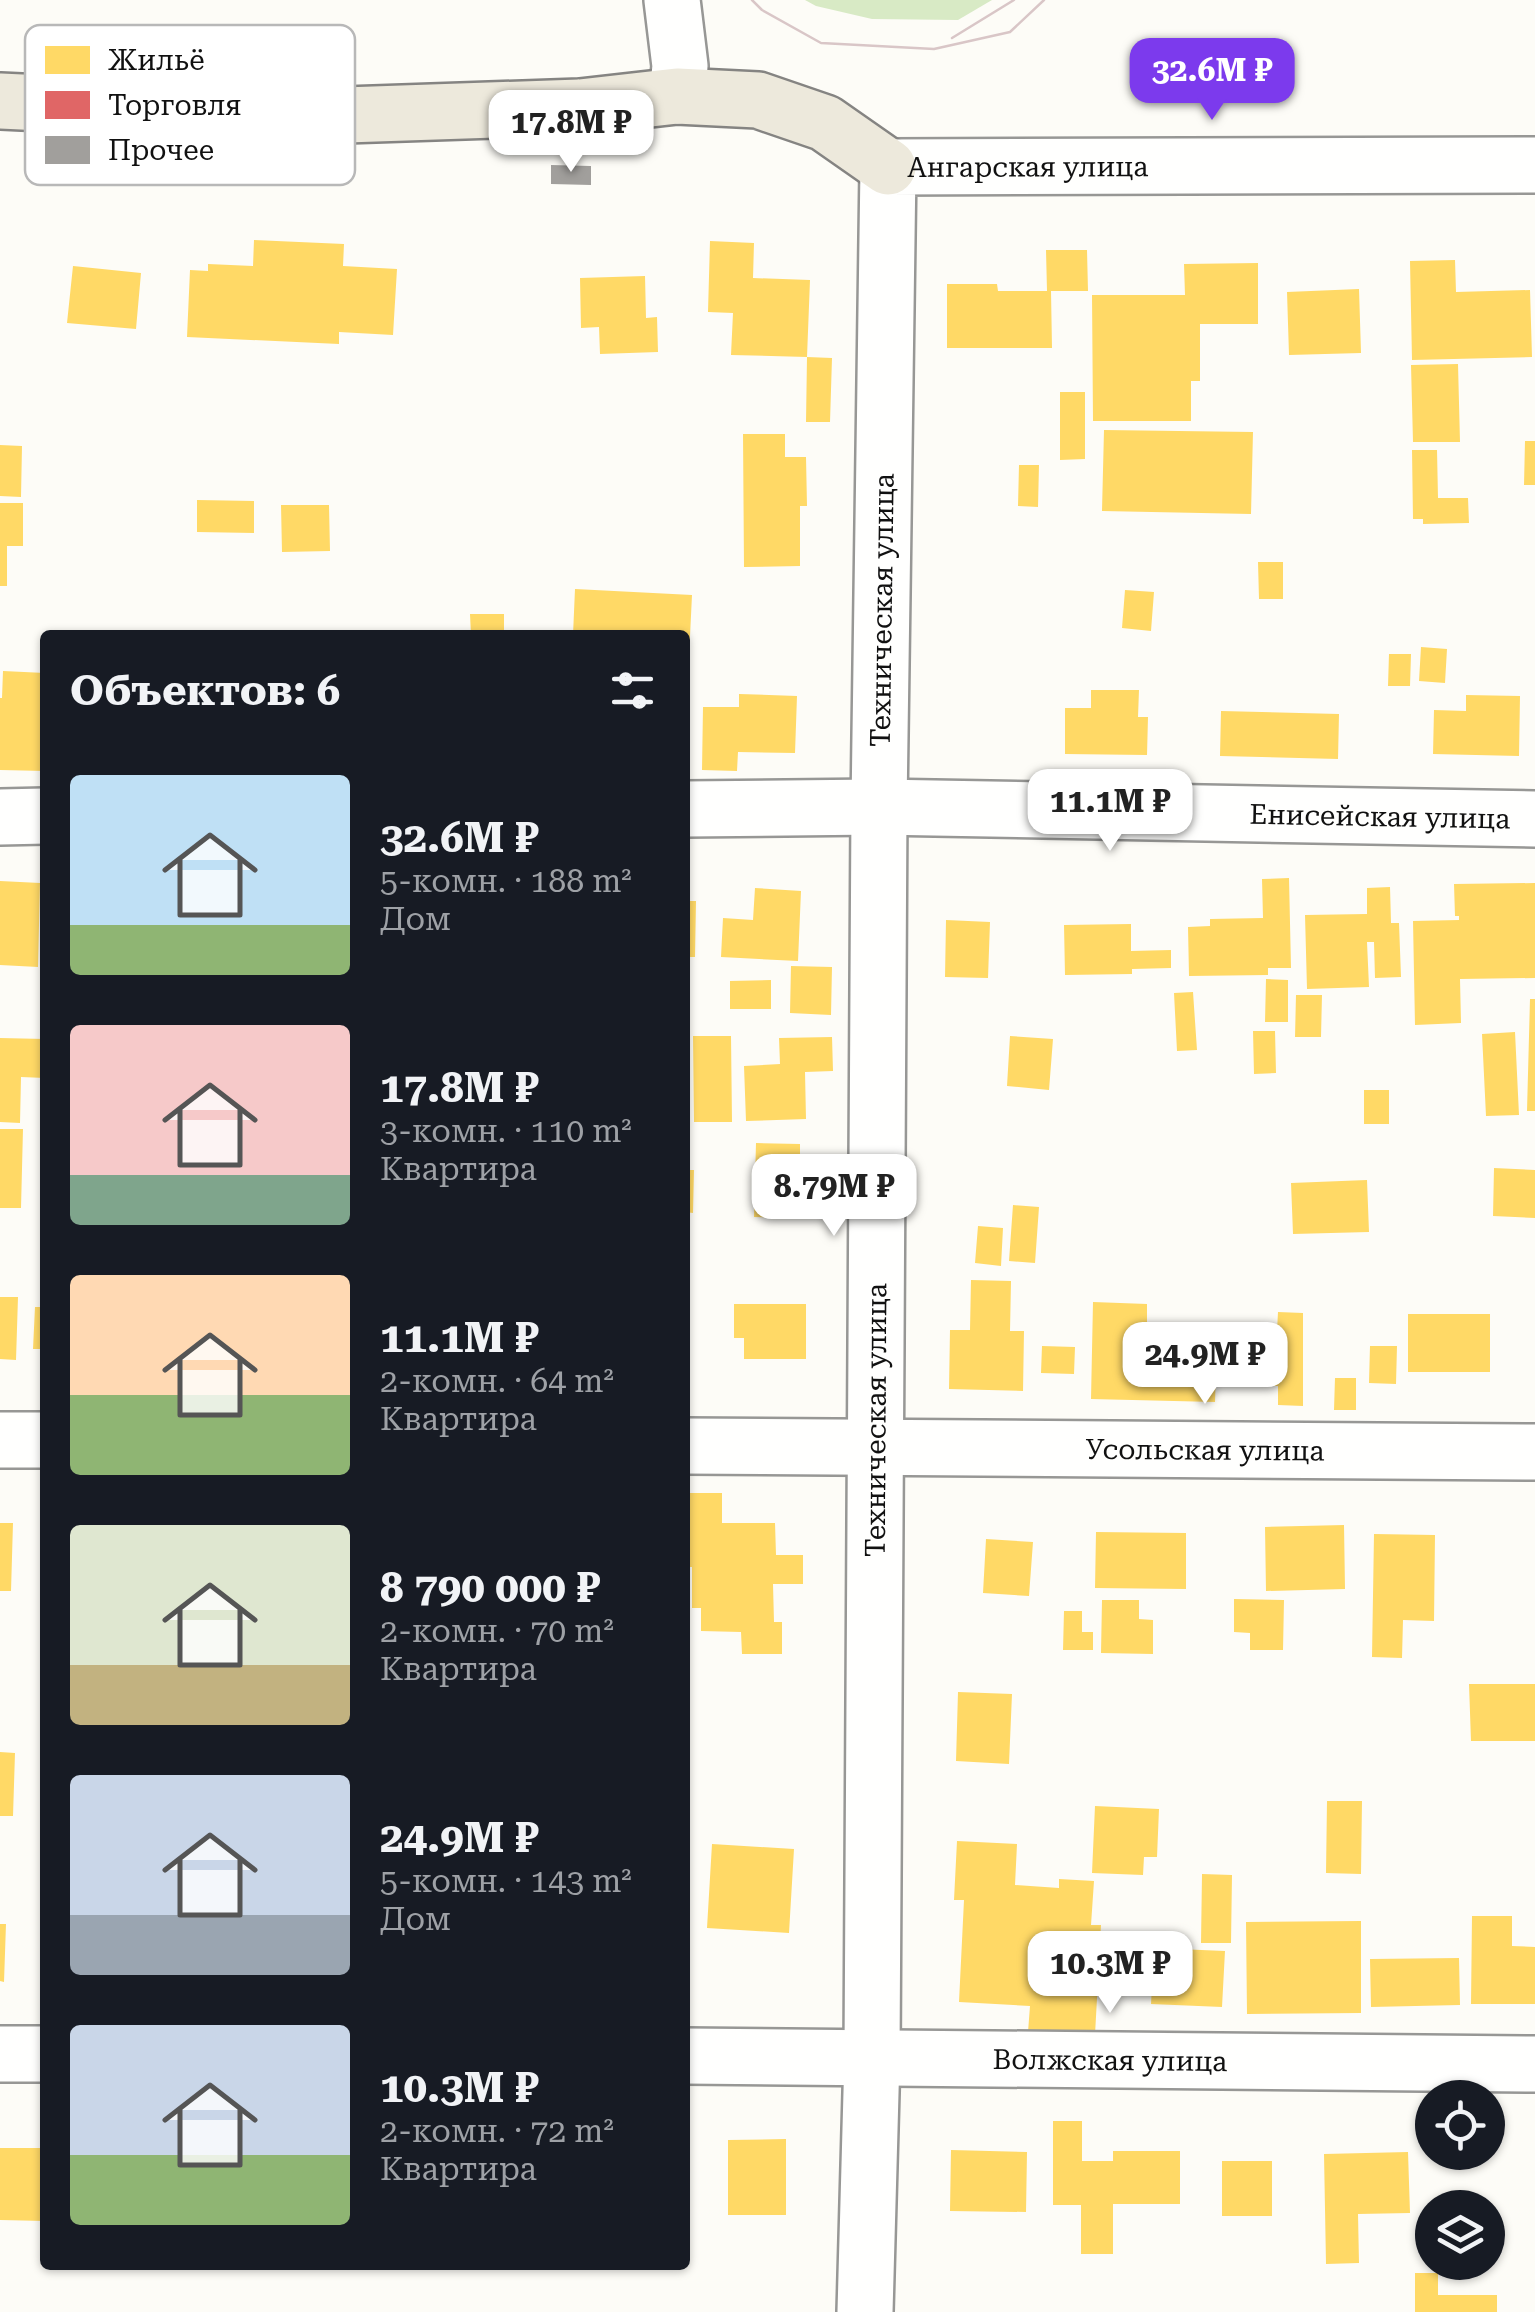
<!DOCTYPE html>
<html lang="ru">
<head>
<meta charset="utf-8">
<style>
  body { margin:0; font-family:"Roboto Serif",serif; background:#242831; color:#f1f3f6; height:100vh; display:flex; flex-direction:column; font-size:38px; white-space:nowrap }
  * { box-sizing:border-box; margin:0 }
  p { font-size:32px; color:#9ea1a6 }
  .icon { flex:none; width:55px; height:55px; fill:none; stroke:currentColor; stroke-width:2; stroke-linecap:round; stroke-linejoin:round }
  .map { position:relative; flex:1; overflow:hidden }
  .drawer { position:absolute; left:40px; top:630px; width:650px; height:1640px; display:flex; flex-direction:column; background:#171b24; border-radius:10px; box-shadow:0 2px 8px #0004 }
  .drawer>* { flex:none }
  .fabs { position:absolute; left:1415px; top:2080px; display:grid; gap:20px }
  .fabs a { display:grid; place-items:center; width:90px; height:90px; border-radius:50%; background:#171b24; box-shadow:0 2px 8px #0004; font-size:50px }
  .price { position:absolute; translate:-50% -85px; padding:0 22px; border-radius:20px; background:#fff; color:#222; font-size:32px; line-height:65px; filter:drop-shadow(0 2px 5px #0008) }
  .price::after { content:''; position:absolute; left:50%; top:60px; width:30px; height:22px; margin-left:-15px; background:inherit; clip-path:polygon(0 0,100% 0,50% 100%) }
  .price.selected { background:#7c3aed; color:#fff }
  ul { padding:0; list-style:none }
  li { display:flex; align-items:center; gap:30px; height:250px; padding:0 30px }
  li span { display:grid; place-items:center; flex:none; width:280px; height:200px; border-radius:10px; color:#555 }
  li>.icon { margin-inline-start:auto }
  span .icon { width:120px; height:120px; fill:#fffc; stroke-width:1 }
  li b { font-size:42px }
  h2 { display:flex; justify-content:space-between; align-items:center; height:120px; padding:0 30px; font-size:42px }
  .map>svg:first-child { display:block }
  .forest { fill:#d8eac5 }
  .homes { fill:#ffd966 }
  .building { fill:#a19f9c }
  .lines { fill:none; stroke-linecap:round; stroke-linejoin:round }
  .minor-casing { stroke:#979795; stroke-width:60 }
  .major-casing { stroke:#858482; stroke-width:60 }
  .minor { stroke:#fffffe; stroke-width:55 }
  .major { stroke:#ede9dc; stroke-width:55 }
  .tram { stroke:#d9c6c7; stroke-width:2.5 }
  .labels { text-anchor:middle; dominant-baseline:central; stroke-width:10; stroke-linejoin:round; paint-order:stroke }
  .street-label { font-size:28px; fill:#111; stroke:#fff }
  .key { fill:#fff; stroke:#b8b8b8; stroke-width:2.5 }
  .key-label { font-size:28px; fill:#111 }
</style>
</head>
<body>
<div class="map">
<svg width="1535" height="2312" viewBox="0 0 1535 2312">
  <rect width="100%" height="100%" fill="#fdfcf7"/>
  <path class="forest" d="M 805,0 L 992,0 L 958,20 L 872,19 L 816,6 Z"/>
  <path class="homes" d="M 254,240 L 344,244 L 343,266 L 397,269 L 393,335 L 339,332 L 339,344 L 187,337 L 190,270 L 208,271 L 208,264 L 253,266 Z
    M 710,241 L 754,243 L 753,278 L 810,280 L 807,357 L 832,358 L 830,422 L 806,422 L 807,357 L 731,355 L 733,313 L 708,312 Z
    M 1046,250 L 1087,250 L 1088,291 L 1051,291 L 1052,348 L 947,348 L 947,284 L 997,284 L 998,291 L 1047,291 Z
    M 1455,260 L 1456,292 L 1530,290 L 1532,357 L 1412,360 L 1410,261 Z
    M 1258,263 L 1258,324 L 1200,324 L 1200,381 L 1191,381 L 1191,421 L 1093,421 L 1092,295 L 1185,295 L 1184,264 Z
    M 73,266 L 141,273 L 136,329 L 67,323 Z
    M 645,276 L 646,318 L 657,317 L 658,352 L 600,354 L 599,327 L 581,328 L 580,278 Z
    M 1359,289 L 1361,353 L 1289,355 L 1287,292 Z
    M 1458,364 L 1460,442 L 1413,442 L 1411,365 Z
    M 1060,392 L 1085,392 L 1085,459 L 1060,460 Z
    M 1104,430 L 1253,432 L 1251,514 L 1102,511 Z
    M 743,434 L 785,434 L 785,457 L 806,457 L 807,506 L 800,506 L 800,566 L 744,567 Z
    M 1525,441 L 1535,441 L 1535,485 L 1524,485 Z
    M 0,445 L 22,446 L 21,497 L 0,496 Z
    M 1412,450 L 1437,450 L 1438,498 L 1468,498 L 1469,523 L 1423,524 L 1423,519 L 1413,519 Z
    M 1019,465 L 1039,465 L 1038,507 L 1018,506 Z
    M 197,500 L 254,501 L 254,533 L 197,532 Z
    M 0,503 L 23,503 L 23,546 L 7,546 L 7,586 L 0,586 Z
    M 281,505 L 329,505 L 330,551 L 282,552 Z
    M 1258,562 L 1283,562 L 1283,599 L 1259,599 Z
    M 575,589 L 692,595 L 689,657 L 685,657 L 685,635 L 573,635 Z
    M 1125,590 L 1154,592 L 1151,631 L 1122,628 Z
    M 470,614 L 504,614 L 504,635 L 471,635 Z
    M 1421,647 L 1447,649 L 1445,683 L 1419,681 Z
    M 1389,654 L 1411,654 L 1410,686 L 1388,686 Z
    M 3,671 L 45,673 L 45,771 L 0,770 L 0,698 L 2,698 Z
    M 1091,690 L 1139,690 L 1138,717 L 1148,717 L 1147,755 L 1065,754 L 1065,708 L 1091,708 Z
    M 739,694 L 797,696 L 795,753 L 738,752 L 737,771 L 702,770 L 703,707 L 739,707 Z
    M 1466,695 L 1520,696 L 1519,756 L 1433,754 L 1434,710 L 1466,711 Z
    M 1221,711 L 1339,714 L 1338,759 L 1220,756 Z
    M 1289,878 L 1291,968 L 1268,968 L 1268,975 L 1189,976 L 1188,927 L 1210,926 L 1210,919 L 1263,918 L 1262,879 Z
    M 0,881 L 40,883 L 38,967 L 0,965 Z
    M 1535,883 L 1535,978 L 1460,979 L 1461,1023 L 1415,1025 L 1413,921 L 1459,920 L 1459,916 L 1455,916 L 1454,884 Z
    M 1390,887 L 1391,923 L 1399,923 L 1401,977 L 1375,978 L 1374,942 L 1367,942 L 1369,987 L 1307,989 L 1305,915 L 1367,914 L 1367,888 Z
    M 755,888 L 801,891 L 798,961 L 721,957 L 723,918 L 753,920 Z
    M 685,901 L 696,901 L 695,957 L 685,957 Z
    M 946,920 L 990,922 L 988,978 L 945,977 Z
    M 1131,924 L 1131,951 L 1171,950 L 1171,968 L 1132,969 L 1132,974 L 1065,975 L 1064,925 Z
    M 791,966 L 832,967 L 831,1015 L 790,1013 Z
    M 1266,979 L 1288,980 L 1288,1022 L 1265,1022 Z
    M 771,980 L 771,1009 L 730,1009 L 730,981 Z
    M 1193,992 L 1197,1050 L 1177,1051 L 1174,993 Z
    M 1296,995 L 1322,995 L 1321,1037 L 1295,1037 Z
    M 1530,999 L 1535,999 L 1535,1111 L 1527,1111 Z
    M 1253,1031 L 1275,1031 L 1276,1073 L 1254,1074 Z
    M 1515,1032 L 1519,1115 L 1486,1116 L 1482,1034 Z
    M 693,1036 L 731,1036 L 732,1122 L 694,1122 Z
    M 1010,1036 L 1053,1039 L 1049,1090 L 1007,1086 Z
    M 832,1037 L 833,1071 L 805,1072 L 806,1119 L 746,1121 L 744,1066 L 780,1064 L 779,1038 Z
    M 0,1038 L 45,1039 L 45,1078 L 21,1077 L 20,1123 L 0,1122 Z
    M 1364,1090 L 1389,1090 L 1389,1124 L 1364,1124 Z
    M 0,1129 L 23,1129 L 21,1208 L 0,1208 Z
    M 756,1143 L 800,1144 L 800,1177 L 827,1178 L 826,1219 L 754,1217 Z
    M 1494,1168 L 1535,1170 L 1535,1218 L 1493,1216 Z
    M 685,1170 L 694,1170 L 693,1213 L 685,1212 Z
    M 1367,1180 L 1369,1232 L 1293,1234 L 1291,1183 Z
    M 1013,1205 L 1039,1207 L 1035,1263 L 1009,1261 Z
    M 978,1226 L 1003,1228 L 1001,1266 L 975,1263 Z
    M 971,1280 L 1011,1281 L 1010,1331 L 1024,1331 L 1023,1391 L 949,1389 L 950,1330 L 970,1330 Z
    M 0,1297 L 18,1297 L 16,1360 L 0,1359 Z
    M 1093,1302 L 1147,1304 L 1147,1340 L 1217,1341 L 1215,1402 L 1091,1399 Z
    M 734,1304 L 806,1304 L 806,1359 L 744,1359 L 744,1338 L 734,1338 Z
    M 35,1307 L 45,1307 L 45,1349 L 33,1349 Z
    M 1278,1312 L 1303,1313 L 1303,1406 L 1278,1405 L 1278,1386 L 1228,1385 L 1228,1331 L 1277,1331 Z
    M 1408,1314 L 1490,1314 L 1490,1372 L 1408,1372 Z
    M 1042,1346 L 1075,1347 L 1074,1374 L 1041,1373 Z
    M 1370,1346 L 1397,1346 L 1396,1384 L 1369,1383 Z
    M 1335,1378 L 1356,1378 L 1356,1410 L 1334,1410 Z
    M 685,1493 L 722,1493 L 722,1523 L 775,1523 L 776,1555 L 803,1555 L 803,1584 L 773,1584 L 774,1622 L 782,1622 L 782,1654 L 742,1654 L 741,1632 L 701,1631 L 701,1608 L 692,1608 L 692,1567 L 685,1567 Z
    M 0,1523 L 13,1523 L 11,1591 L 0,1591 Z
    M 1344,1525 L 1345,1589 L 1266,1591 L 1265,1527 Z
    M 1096,1532 L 1186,1533 L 1186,1589 L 1095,1588 Z
    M 1374,1534 L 1435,1535 L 1434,1621 L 1403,1620 L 1402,1658 L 1372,1657 Z
    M 986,1539 L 1033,1542 L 1029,1596 L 983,1593 Z
    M 1234,1599 L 1284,1600 L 1283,1650 L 1250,1650 L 1250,1633 L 1234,1632 Z
    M 1102,1600 L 1139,1600 L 1139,1619 L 1153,1620 L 1153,1654 L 1101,1653 Z
    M 1064,1611 L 1082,1611 L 1082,1632 L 1093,1632 L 1093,1650 L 1063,1650 Z
    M 1469,1684 L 1535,1684 L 1535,1741 L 1471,1741 Z
    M 958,1692 L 1012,1694 L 1009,1764 L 956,1761 Z
    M 0,1752 L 15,1753 L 13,1816 L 0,1816 Z
    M 1327,1801 L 1362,1801 L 1361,1874 L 1326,1873 Z
    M 1095,1806 L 1159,1809 L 1157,1857 L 1144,1857 L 1143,1875 L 1092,1873 Z
    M 957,1841 L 1017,1844 L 1015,1885 L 1059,1888 L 1059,1879 L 1094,1881 L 1091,1925 L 1101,1925 L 1095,2035 L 1028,2032 L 1030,2006 L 959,2002 L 964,1900 L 954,1900 Z
    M 712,1844 L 794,1849 L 789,1933 L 707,1928 Z
    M 1202,1874 L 1232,1875 L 1231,1943 L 1201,1943 Z
    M 1472,1916 L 1512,1916 L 1512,1946 L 1535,1947 L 1535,2004 L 1471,2004 Z
    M 1361,1921 L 1361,2013 L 1247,2014 L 1246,1922 Z
    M 0,1924 L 6,1924 L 4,1982 L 0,1981 Z
    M 1154,1948 L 1225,1951 L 1222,2007 L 1151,2004 Z
    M 1459,1958 L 1460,2005 L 1371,2007 L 1370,1959 Z
    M 1053,2121 L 1082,2121 L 1082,2161 L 1113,2161 L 1113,2151 L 1180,2151 L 1180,2204 L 1113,2204 L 1113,2254 L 1081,2254 L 1081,2205 L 1053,2205 Z
    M 786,2139 L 786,2215 L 728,2215 L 728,2140 Z
    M 0,2148 L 45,2148 L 45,2221 L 0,2220 Z
    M 951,2150 L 1027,2152 L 1026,2212 L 950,2211 Z
    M 1408,2152 L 1410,2213 L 1358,2214 L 1359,2263 L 1326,2264 L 1324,2154 Z
    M 1222,2161 L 1272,2161 L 1272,2216 L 1222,2216 Z
    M 1415,2273 L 1438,2273 L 1438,2295 L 1497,2295 L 1497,2312 L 1415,2312 Z"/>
  <path class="building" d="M 551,165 L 591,166 L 591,185 L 551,184 Z"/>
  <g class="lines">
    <g class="minor-casing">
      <g id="minor">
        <path d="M 672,0 L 680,66 L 677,96"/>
        <path id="s1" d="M 685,809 L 879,807 L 1535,819"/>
        <path d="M 0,817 L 45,816"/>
        <path d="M 0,1440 L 45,1440"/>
        <path id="s2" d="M 685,1446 L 1535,1452"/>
        <path d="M 0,2054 L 45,2054"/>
        <path id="s3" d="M 685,2056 L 1535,2064"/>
        <path id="s4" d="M 865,2312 L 872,2056 L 879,807 L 888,167 L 1535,165"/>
      </g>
    </g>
    <g class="major-casing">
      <path id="major" d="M 0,101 L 316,116 L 580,107 L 677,96 L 758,100 L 825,123 L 888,167"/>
    </g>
    <use href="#minor" class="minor"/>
    <use href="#major" class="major"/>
    <path class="tram" d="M 752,0 L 762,10 L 821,43 L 934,49 L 1010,32 L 1044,0
      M 952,38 L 1014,0"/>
  </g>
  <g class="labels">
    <g class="street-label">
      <text stroke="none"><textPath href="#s4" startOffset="2285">Ангарская улица</textPath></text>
      <text stroke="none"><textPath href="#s4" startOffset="1702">Техническая улица</textPath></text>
      <text stroke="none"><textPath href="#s1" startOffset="695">Енисейская улица</textPath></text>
      <text stroke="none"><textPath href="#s4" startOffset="892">Техническая улица</textPath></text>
      <text stroke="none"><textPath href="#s2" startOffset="520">Усольская улица</textPath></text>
      <text stroke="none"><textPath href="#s3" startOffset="425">Волжская улица</textPath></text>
    </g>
  </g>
  <rect x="25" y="25" width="330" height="160" rx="15" class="key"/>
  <rect x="45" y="46" width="45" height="28" fill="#ffd966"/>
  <rect x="45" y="91" width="45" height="28" fill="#e06666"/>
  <rect x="45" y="136" width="45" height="28" fill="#a19f9c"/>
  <g class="key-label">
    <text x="108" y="70">Жильё</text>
    <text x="108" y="115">Торговля</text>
    <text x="108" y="160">Прочее</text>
  </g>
</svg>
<div class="fabs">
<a><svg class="icon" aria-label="locate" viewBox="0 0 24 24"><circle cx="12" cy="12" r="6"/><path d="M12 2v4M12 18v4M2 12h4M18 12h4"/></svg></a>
<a><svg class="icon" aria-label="layers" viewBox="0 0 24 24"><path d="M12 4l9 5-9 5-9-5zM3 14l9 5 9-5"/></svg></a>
</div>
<b class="price selected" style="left:1212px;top:123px">32.6M ₽</b>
<b class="price" style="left:571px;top:175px">17.8M ₽</b>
<b class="price" style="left:1110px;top:854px">11.1M ₽</b>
<b class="price" style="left:834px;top:1239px">8.79M ₽</b>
<b class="price" style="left:1205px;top:1407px">24.9M ₽</b>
<b class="price" style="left:1110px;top:2016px">10.3M ₽</b>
<section class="drawer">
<h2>Объектов: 6<svg class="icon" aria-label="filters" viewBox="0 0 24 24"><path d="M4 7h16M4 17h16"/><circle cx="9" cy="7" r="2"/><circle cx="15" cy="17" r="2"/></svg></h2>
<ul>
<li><span style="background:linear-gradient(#bfe0f5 75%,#8fb573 0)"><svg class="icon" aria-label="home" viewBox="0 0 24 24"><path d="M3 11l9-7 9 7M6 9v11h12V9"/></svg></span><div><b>32.6M ₽</b><p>5-комн. · 188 m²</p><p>Дом</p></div></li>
<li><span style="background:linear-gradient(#f6c9c9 75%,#7fa58c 0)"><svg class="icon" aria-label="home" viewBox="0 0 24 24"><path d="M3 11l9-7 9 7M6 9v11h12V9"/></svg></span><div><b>17.8M ₽</b><p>3-комн. · 110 m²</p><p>Квартира</p></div></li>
<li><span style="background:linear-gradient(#ffd9b3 60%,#8fb573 0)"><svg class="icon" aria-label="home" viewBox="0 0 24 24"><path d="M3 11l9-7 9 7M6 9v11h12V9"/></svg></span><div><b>11.1M ₽</b><p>2-комн. · 64 m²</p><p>Квартира</p></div></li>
<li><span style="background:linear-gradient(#dfe7d0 70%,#c2b280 0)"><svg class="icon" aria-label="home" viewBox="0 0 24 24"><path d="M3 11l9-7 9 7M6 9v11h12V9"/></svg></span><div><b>8 790 000 ₽</b><p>2-комн. · 70 m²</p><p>Квартира</p></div></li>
<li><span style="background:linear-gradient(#c9d6e8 70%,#9aa5b1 0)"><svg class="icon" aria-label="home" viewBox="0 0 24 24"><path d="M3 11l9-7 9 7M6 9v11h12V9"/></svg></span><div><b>24.9M ₽</b><p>5-комн. · 143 m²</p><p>Дом</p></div></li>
<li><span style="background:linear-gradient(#c9d6e8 65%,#8fb573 0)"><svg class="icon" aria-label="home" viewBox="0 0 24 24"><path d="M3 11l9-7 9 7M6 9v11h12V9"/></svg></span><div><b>10.3M ₽</b><p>2-комн. · 72 m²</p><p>Квартира</p></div></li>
</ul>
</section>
</div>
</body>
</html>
